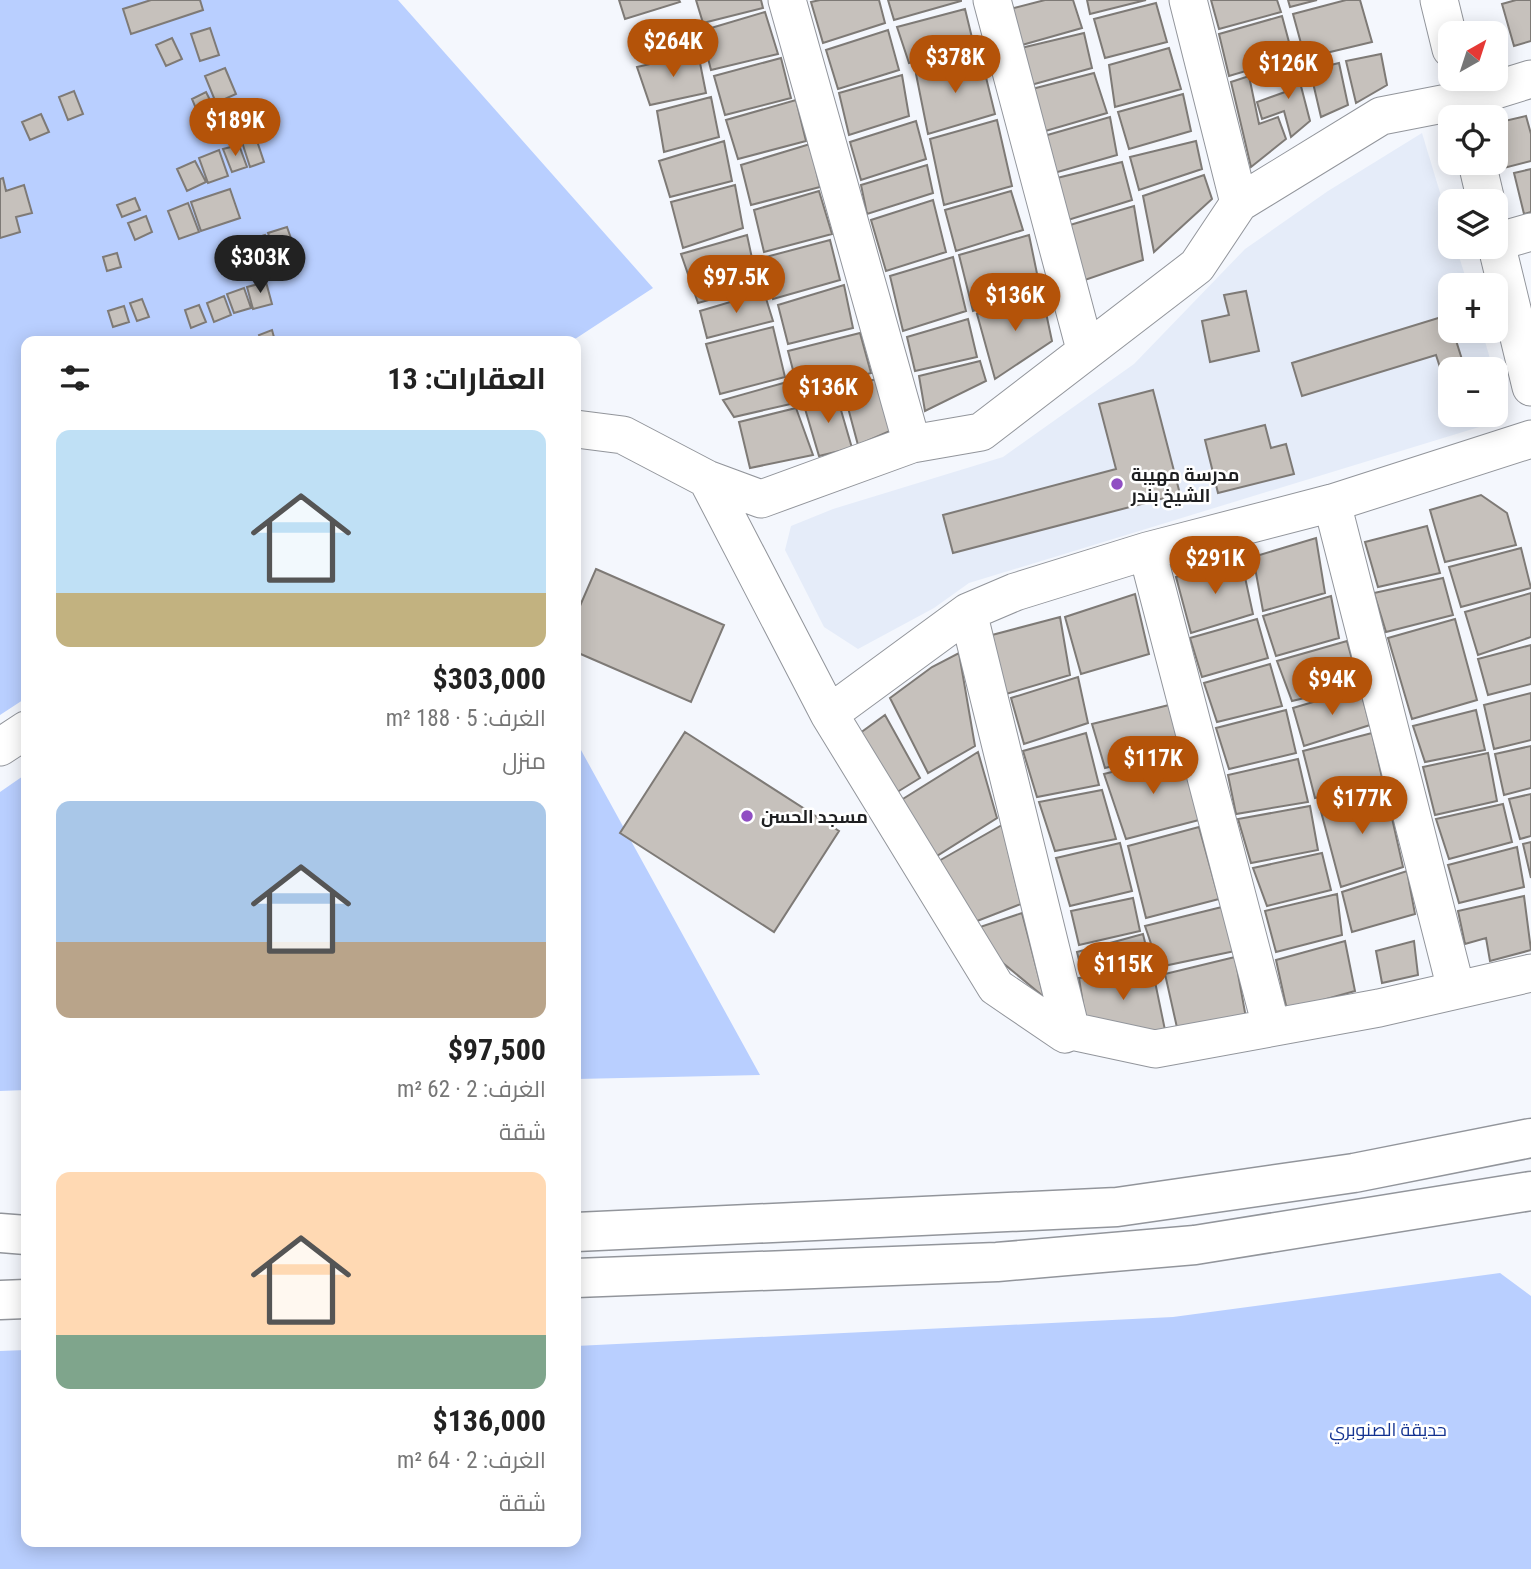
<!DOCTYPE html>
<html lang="ar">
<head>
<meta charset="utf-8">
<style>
  body { margin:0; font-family:"Roboto Condensed",Cairo,sans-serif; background:#f6f6f6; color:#222; direction:rtl; height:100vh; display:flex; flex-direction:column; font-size:26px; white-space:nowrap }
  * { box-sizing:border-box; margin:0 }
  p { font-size:23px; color:#767676 }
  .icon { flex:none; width:38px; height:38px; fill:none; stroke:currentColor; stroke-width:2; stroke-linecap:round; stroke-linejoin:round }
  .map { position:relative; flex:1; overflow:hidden; direction:ltr }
  .sheet { position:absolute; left:21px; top:336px; width:560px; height:1211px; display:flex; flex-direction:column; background:#fff; border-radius:14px; box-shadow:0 4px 18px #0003; direction:rtl }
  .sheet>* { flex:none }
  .needle { width:46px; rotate:39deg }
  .controls { position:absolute; left:1438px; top:21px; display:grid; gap:14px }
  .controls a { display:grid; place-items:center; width:70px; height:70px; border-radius:14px; background:#fff; box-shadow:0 4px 18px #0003; font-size:35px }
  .price { position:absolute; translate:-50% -60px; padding:0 16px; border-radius:24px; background:#b45309; color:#fff; font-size:23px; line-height:46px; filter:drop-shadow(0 2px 4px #0008) }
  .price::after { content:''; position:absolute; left:50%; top:42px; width:21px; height:16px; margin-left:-10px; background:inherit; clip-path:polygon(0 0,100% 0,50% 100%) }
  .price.current { background:#222; color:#fff }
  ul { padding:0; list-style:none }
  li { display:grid; align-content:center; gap:14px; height:371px; padding:0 35px }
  li span { display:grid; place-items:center; height:217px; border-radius:14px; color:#555 }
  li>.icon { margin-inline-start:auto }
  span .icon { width:126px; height:126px; fill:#fffc; stroke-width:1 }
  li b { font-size:30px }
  h2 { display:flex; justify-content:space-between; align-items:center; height:84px; padding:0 35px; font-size:30px }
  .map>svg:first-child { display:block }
  .built { fill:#e5ecf9 }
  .green { fill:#b9cfff }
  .building { fill:#c6c1bc; stroke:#7e7a76; stroke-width:2 }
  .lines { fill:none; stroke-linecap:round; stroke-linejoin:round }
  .minor-casing { stroke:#92959b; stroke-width:39 }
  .secondary-casing { stroke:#92959b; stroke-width:41 }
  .minor { stroke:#fff; stroke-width:37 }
  .secondary { stroke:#fff; stroke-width:38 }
  .poi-dot { fill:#904ec3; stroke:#fff; stroke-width:2.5 }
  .labels { text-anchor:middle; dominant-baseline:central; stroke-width:5; stroke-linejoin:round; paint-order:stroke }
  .poi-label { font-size:18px; font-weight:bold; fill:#1e1f21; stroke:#fff; text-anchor:start }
  .park-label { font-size:18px; fill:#133290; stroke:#fff }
</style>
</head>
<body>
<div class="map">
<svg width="1531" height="1569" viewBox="0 0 1531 1569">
  <rect width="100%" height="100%" fill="#f4f7fd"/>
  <path class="built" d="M 1422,133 L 1451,229 L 1451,247 L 1456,247 L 1468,285 L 1451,285 L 1451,331 L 1482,331 L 1493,369 L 1451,369 L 1451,415 L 1494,415 L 1489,424 L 969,583 L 934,608 L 858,649 L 824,627 L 785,550 L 791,526 L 833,509 L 1003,457 L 1134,364 L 1245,249 L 1328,191 Z"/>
  <path class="green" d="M 0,0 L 398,0 L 653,288 L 572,341 L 26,341 L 26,698 L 0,715 Z
    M 576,741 L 760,1075 L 576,1079 Z
    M 26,774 L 26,1090 L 0,1091 L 0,792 Z
    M 1500,1273 L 1531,1296 L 1531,1569 L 0,1569 L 0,1351 L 26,1350 L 26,1542 L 576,1542 L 576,1346 L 1173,1317 Z"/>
  <path class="building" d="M 151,0 L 200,0 L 203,10 L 131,34 L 123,9 Z
    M 619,0 L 679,0 L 680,2 L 625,19 Z
    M 696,0 L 761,0 L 763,8 L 703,23 Z
    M 820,0 L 879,0 L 885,23 L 823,43 L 811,2 Z
    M 888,0 L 961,0 L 961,1 L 894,20 Z
    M 1045,0 L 1073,0 L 1082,28 L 1022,45 L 1010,9 Z
    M 1087,0 L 1146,0 L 1090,14 Z
    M 1211,0 L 1277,0 L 1281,12 L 1219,29 Z
    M 1288,0 L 1317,0 L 1290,7 Z
    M 1346,0 L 1360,0 L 1372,42 L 1305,58 L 1293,14 Z
    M 1516,0 L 1531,0 L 1531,41 L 1514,46 L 1502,4 Z
    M 1156,3 L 1167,42 L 1105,58 L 1094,19 Z
    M 965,9 L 974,46 L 909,63 L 897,27 Z
    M 765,12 L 778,54 L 711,70 L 701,31 Z
    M 1282,16 L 1293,57 L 1229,76 L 1219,34 Z
    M 210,28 L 219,55 L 200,61 L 191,34 Z
    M 888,30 L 899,70 L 838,89 L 826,50 Z
    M 1084,33 L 1092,68 L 1031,85 L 1021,48 Z
    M 172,38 L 182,59 L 166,66 L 156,45 Z
    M 1169,48 L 1181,89 L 1115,107 L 1109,65 Z
    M 698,53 L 706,93 L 650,105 L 637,67 Z
    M 1381,54 L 1387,85 L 1356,103 L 1346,61 Z
    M 981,57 L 995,114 L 928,134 L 916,74 Z
    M 781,58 L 791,98 L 725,115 L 714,76 Z
    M 1295,63 L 1310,121 L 1291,137 L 1284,111 L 1262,119 L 1257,102 L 1285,92 L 1279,67 Z
    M 1339,63 L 1348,105 L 1321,117 L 1310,70 Z
    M 225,68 L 236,94 L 216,103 L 205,76 Z
    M 1094,73 L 1107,113 L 1042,132 L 1032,89 Z
    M 902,75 L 909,116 L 849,135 L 839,93 Z
    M 1249,76 L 1259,124 L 1278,117 L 1286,139 L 1251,167 L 1231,82 Z
    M 74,91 L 83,114 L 68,120 L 59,97 Z
    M 206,92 L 212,104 L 197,111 L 192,99 Z
    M 1183,94 L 1191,131 L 1129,149 L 1118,112 Z
    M 711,97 L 719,137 L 664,152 L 657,111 Z
    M 796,100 L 806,141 L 738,159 L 726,120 Z
    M 41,114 L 49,132 L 30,140 L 22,122 Z
    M 1526,116 L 1531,134 L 1531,161 L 1496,170 L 1496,123 Z
    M 1110,117 L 1117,155 L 1054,173 L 1044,136 Z
    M 997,120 L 1012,186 L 944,205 L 930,139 Z
    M 916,121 L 926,159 L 861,180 L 850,142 Z
    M 256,138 L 264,162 L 250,167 L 242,142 Z
    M 724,141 L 732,181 L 670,197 L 659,161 Z
    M 1196,141 L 1202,169 L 1139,190 L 1130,157 Z
    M 810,144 L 820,187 L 751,205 L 741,165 Z
    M 239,145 L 247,167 L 232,172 L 223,149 Z
    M 219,150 L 228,176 L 208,183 L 199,158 Z
    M 195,161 L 206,182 L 187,191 L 177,169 Z
    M 1122,162 L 1132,200 L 1068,220 L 1057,178 Z
    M 927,165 L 933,193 L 867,214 L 861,185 Z
    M 1531,169 L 1531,212 L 1524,214 L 1514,173 Z
    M 1204,175 L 1212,199 L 1154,252 L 1143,196 Z
    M 3,178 L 6,191 L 24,185 L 32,213 L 16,217 L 20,232 L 0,238 L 0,179 Z
    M 735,185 L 743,228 L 683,248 L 671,202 Z
    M 230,189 L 240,218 L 201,231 L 191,202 Z
    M 819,191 L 832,234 L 764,252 L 754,210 Z
    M 1011,191 L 1023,230 L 956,251 L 945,210 Z
    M 135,198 L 140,210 L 122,217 L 117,205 Z
    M 933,200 L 946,252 L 886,271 L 871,220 Z
    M 188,203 L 199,232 L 179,239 L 168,211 Z
    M 1134,206 L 1143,260 L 1082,281 L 1070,225 Z
    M 146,216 L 152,232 L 135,240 L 128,223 Z
    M 287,227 L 293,244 L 274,250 L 268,233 Z
    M 265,235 L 270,252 L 250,258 L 245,241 Z
    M 747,235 L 758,286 L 698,303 L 681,254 Z
    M 1029,235 L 1040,288 L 973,311 L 959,255 Z
    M 830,240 L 840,280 L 773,299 L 762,258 Z
    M 117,253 L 121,267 L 107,271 L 103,257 Z
    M 953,257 L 966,311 L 903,331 L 890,276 Z
    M 266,282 L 272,304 L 253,309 L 247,287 Z
    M 844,285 L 853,328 L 788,344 L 778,305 Z
    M 244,288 L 251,308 L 234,313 L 227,294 Z
    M 1246,291 L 1259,351 L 1210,362 L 1202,321 L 1229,315 L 1224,295 Z
    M 764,292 L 773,321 L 707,338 L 700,311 Z
    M 1042,294 L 1052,341 L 995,379 L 977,314 Z
    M 224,296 L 231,315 L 214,322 L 207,303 Z
    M 142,299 L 149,317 L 137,321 L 130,303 Z
    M 199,305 L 206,322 L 191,328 L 185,310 Z
    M 124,306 L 129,322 L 113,327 L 108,311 Z
    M 1448,315 L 1465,369 L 1451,369 L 1451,402 L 1436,355 L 1302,396 L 1292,363 Z
    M 968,319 L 977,357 L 915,371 L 907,337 Z
    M 773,327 L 785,377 L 720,394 L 706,344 Z
    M 272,330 L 275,341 L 261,341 L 259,335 Z
    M 860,333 L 871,373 L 799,393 L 788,351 Z
    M 980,361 L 986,381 L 925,411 L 919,376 Z
    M 876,379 L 890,431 L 858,445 L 843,389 Z
    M 787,382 L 795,403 L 734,417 L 723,400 Z
    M 1153,390 L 1180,494 L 953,553 L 943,515 L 1116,469 L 1099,404 Z
    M 836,393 L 852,448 L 819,456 L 803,402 Z
    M 796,408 L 813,455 L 750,468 L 739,422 Z
    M 1265,425 L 1271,448 L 1286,444 L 1294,474 L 1218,493 L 1205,440 Z
    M 1481,495 L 1507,513 L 1516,545 L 1445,562 L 1430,510 Z
    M 1427,526 L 1440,573 L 1378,587 L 1365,542 Z
    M 1316,538 L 1325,593 L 1263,611 L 1253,557 Z
    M 1521,548 L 1531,588 L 1461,607 L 1449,567 Z
    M 1241,559 L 1253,614 L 1191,633 L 1176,577 Z
    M 596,569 L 724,625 L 691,702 L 576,652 L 576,615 Z
    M 1443,578 L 1453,615 L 1386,632 L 1374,593 Z
    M 1531,593 L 1531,637 L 1478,655 L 1465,612 Z
    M 1135,594 L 1149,654 L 1081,674 L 1065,617 Z
    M 1331,596 L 1339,638 L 1276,656 L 1263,616 Z
    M 1060,617 L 1070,675 L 1006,694 L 992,635 Z
    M 1257,619 L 1268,658 L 1202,677 L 1190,638 Z
    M 1455,619 L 1477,700 L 1412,719 L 1388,638 Z
    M 1347,641 L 1359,685 L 1292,701 L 1277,661 Z
    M 1531,645 L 1531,684 L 1488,695 L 1478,659 Z
    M 959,653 L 975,746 L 928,773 L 890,698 L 932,667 Z
    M 1270,664 L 1282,706 L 1217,722 L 1204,683 Z
    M 1078,677 L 1088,723 L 1024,744 L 1011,698 Z
    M 1360,688 L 1370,725 L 1304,746 L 1293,708 Z
    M 1531,693 L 1531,740 L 1494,749 L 1484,705 Z
    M 1169,705 L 1180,749 L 1105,768 L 1092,724 Z
    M 1286,710 L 1296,753 L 1229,769 L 1216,728 Z
    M 1476,710 L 1485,750 L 1425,762 L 1413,726 Z
    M 885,715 L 920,778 L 894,794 L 856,736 Z
    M 685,732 L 839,831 L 774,932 L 620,833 Z
    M 1086,733 L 1099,785 L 1037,797 L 1023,751 Z
    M 1372,733 L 1383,782 L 1315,798 L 1303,751 Z
    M 1531,746 L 1531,788 L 1504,795 L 1495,754 Z
    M 978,752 L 997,818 L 932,859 L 898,802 Z
    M 1488,753 L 1497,801 L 1435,815 L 1423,767 Z
    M 1182,754 L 1199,820 L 1126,839 L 1104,774 Z
    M 1298,759 L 1308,802 L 1236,814 L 1228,775 Z
    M 1385,787 L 1403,867 L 1341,887 L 1319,804 Z
    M 1102,790 L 1116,839 L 1055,851 L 1039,802 Z
    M 1531,794 L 1531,836 L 1520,839 L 1509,799 Z
    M 1503,804 L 1512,842 L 1449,859 L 1436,819 Z
    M 1310,806 L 1318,850 L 1251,863 L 1238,819 Z
    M 1002,825 L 1021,904 L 972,923 L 937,862 Z
    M 1199,827 L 1219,899 L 1146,918 L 1128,846 Z
    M 1531,842 L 1531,878 L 1523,844 Z
    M 1120,843 L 1132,891 L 1070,906 L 1056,858 Z
    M 1517,847 L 1524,887 L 1459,903 L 1448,865 Z
    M 1322,853 L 1331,890 L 1267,906 L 1253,868 Z
    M 1407,871 L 1415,914 L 1352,932 L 1342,892 Z
    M 1337,894 L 1342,935 L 1276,952 L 1265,911 Z
    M 1524,896 L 1531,950 L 1490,961 L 1486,938 L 1465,944 L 1458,911 Z
    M 1133,898 L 1140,931 L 1079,945 L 1071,911 Z
    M 1222,907 L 1235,951 L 1159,967 L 1145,926 Z
    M 1022,913 L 1044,997 L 992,954 L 977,928 Z
    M 1143,934 L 1151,967 L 1082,973 L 1077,952 Z
    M 1345,941 L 1355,991 L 1287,1010 L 1276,960 Z
    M 1414,941 L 1418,975 L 1382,983 L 1376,951 Z
    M 1235,957 L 1246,1018 L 1178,1032 L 1165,974 Z
    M 1153,972 L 1165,1030 L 1115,1032 L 1085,1017 L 1079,978 Z"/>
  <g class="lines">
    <g class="minor-casing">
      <path id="minor" d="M 787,0 L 912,444
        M 992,0 L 1085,349
        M 1188,0 L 1239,203
        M 1439,0 L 1451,49
        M 1477,163 L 1486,201
        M 1496,242 L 1531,232
        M 1496,243 L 1531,387
        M 576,429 L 623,435 L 707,479 L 761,499 L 912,444 L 981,432 L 1197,266 L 1239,203 L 1381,116 L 1463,100 L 1531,79
        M 707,479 L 829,714 L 996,987 L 1065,1034 L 1071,1031 L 1155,1049 L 1379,1008 L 1531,973
        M 1332,503 L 1456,989
        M 1147,551 L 1271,1026
        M 968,612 L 1071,1031
        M 829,714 L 968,612 L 1015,592 L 1147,551 L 1332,503 L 1531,439
        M 0,747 L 26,730"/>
    </g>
    <g class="secondary-casing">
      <path id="secondary" d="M 576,1232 L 1117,1207 L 1354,1173 L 1531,1138
        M 0,1233 L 26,1235
        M 576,1278 L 997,1262 L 1195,1245 L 1531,1191
        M 0,1300 L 26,1299"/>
    </g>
    <use href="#minor" class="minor"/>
    <use href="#secondary" class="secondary"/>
  </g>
  <g class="poi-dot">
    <circle cx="1117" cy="484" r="7"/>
    <circle cx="747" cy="816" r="7"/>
  </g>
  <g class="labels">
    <g class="poi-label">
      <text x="1131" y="474">مدرسة مهيبة<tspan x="1131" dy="21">الشيخ بندر</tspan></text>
      <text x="761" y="816">مسجد الحسن</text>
    </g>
    <g class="park-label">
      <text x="1388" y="1429">حديقة الصنوبري</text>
    </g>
  </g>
</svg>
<div class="controls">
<a><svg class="needle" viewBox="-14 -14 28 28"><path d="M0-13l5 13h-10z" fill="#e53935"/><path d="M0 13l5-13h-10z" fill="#767676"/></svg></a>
<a><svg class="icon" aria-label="locate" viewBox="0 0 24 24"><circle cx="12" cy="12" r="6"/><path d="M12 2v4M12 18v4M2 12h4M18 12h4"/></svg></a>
<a><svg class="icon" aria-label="layers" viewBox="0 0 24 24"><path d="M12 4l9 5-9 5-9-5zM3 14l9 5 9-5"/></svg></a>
<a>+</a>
<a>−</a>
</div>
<b class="price" style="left:673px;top:79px">$264K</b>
<b class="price" style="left:955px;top:95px">$378K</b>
<b class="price" style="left:1288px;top:101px">$126K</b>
<b class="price" style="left:235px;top:158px">$189K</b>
<b class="price current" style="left:260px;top:295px">$303K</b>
<b class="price" style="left:736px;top:315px">$97.5K</b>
<b class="price" style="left:1015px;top:333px">$136K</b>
<b class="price" style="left:828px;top:425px">$136K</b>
<b class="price" style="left:1215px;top:596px">$291K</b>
<b class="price" style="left:1332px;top:717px">$94K</b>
<b class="price" style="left:1153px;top:796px">$117K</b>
<b class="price" style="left:1362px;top:836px">$177K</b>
<b class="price" style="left:1123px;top:1002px">$115K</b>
<section class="sheet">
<h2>العقارات: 13<svg class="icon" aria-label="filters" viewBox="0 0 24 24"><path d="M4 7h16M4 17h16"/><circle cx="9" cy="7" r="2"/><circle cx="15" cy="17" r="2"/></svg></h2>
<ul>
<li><span style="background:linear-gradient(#bfe0f5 75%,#c2b280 0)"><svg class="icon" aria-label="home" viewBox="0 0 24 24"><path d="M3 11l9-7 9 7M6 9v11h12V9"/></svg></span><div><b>$303,000</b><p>الغرف: 5 · 188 m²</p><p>منزل</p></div></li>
<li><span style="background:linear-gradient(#a9c7e8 65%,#b9a48a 0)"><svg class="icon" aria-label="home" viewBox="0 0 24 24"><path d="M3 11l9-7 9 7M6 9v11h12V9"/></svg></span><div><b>$97,500</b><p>الغرف: 2 · 62 m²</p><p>شقة</p></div></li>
<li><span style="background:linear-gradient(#ffd9b3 75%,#7fa58c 0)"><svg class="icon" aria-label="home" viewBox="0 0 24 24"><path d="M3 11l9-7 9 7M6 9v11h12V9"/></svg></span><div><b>$136,000</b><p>الغرف: 2 · 64 m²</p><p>شقة</p></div></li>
</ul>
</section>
</div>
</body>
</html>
